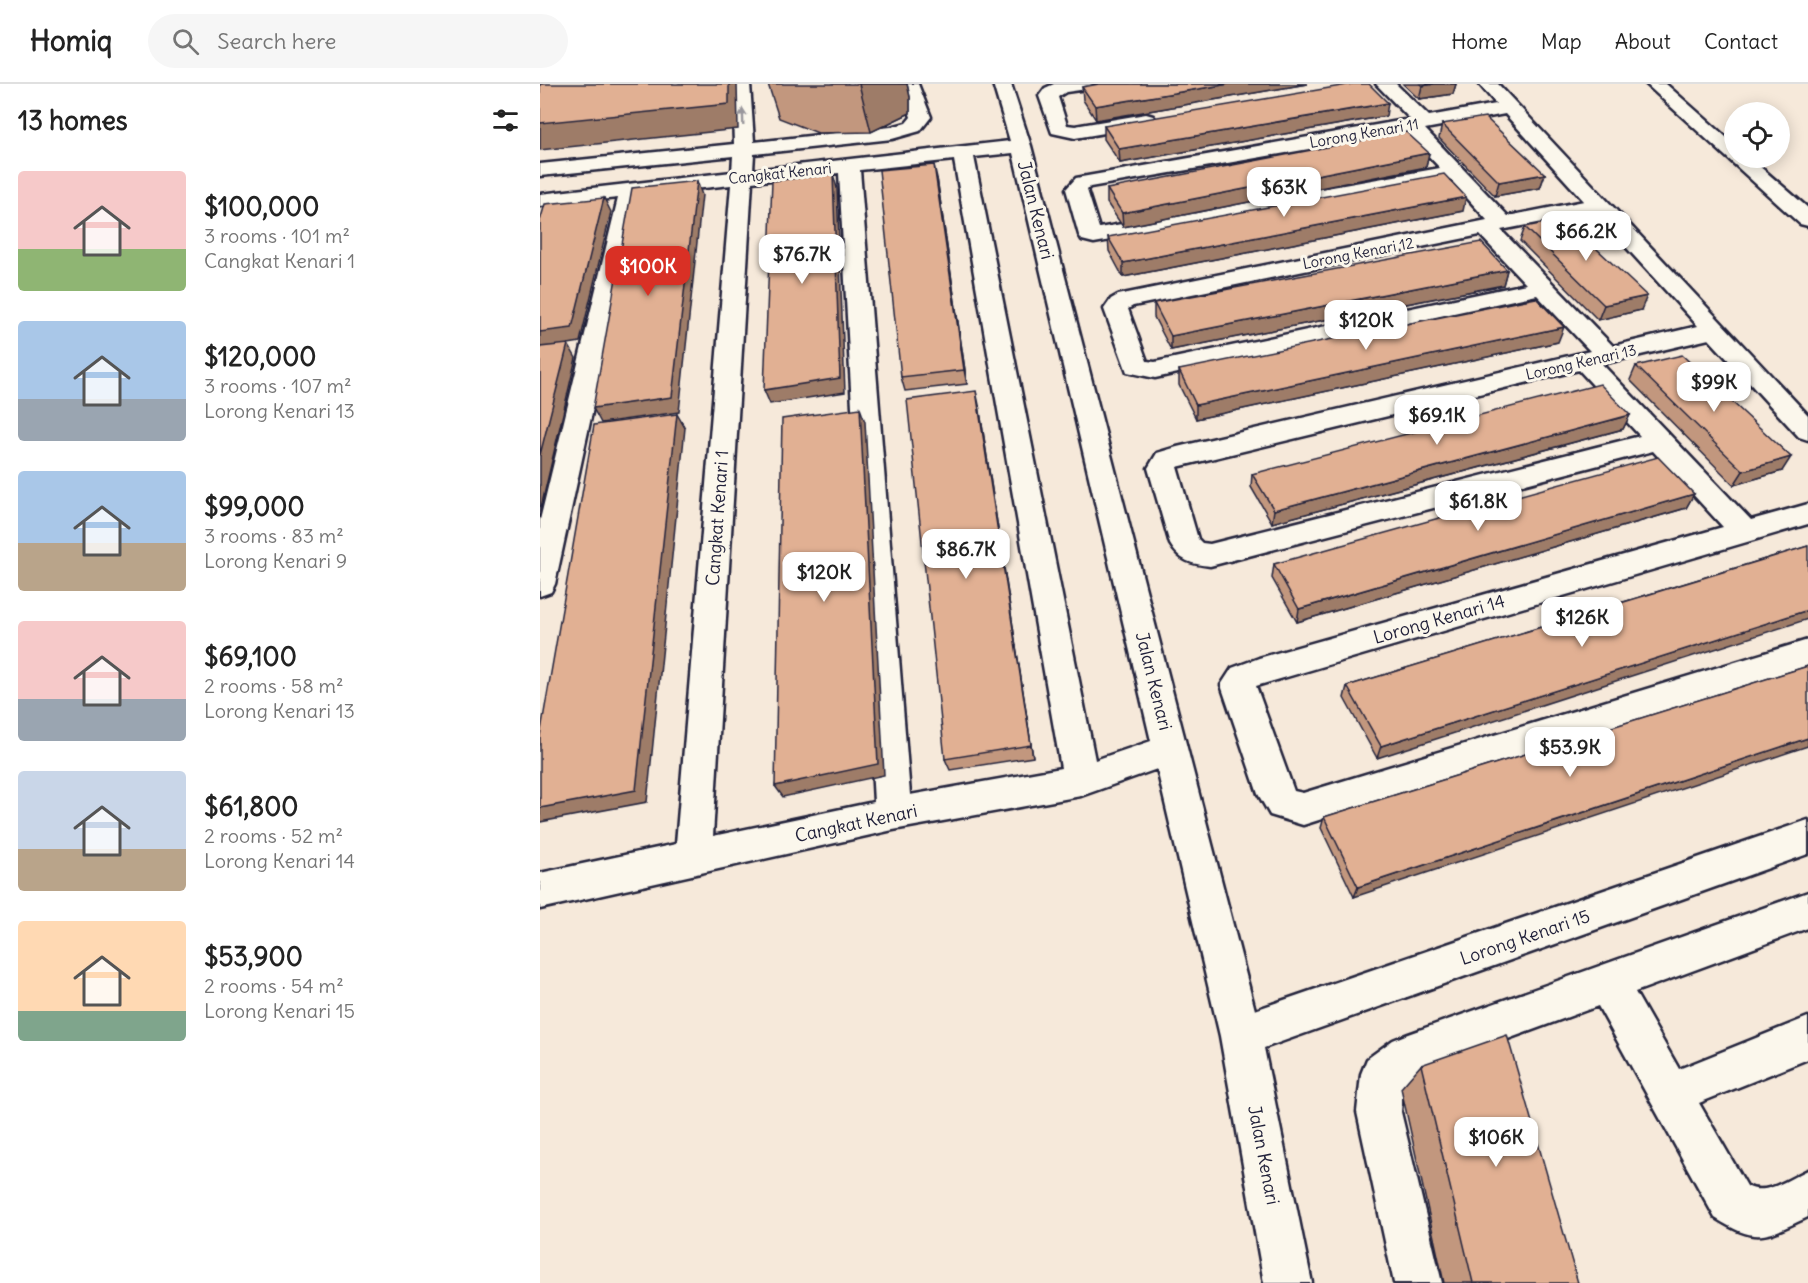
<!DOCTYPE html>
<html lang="en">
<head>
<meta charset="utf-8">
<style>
  body { margin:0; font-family:Delius,sans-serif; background:#f6f6f6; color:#222; height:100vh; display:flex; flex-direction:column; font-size:22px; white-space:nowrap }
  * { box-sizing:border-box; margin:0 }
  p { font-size:20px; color:#767676 }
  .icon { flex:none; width:33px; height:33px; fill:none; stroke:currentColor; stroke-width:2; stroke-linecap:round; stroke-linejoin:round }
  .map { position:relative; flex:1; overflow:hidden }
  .side { display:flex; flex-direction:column; background:#fff; width:540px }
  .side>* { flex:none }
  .fabs { position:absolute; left:1184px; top:18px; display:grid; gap:12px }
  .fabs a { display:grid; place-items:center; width:66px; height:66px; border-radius:50%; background:#fff; box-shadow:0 3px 15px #0003; font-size:30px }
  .price { position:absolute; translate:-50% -51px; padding:0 14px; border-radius:12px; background:#fff; color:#222; font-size:20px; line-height:39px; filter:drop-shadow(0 2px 3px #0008) }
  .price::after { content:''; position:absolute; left:50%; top:36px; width:18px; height:14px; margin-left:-9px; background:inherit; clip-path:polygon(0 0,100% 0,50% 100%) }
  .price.active { background:#d93025; color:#fff }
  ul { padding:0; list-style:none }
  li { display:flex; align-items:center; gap:18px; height:150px; padding:0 18px }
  li span { display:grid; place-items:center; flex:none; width:168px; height:120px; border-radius:6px; color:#555 }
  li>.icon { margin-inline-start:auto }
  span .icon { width:72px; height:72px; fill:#fffc; stroke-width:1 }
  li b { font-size:26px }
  h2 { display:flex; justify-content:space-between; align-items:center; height:72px; padding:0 18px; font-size:26px }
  header { display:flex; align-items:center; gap:36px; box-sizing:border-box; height:84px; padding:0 30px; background:#fff; border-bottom:2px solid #e0e0e0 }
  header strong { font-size:28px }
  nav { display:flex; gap:33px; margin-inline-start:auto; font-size:21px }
  .search { width:420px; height:54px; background:#f6f6f6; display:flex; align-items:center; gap:15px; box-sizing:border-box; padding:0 21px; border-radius:33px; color:#767676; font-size:22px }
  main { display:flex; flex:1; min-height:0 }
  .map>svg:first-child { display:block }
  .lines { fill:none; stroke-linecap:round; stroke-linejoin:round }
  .minor-casing { stroke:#22223b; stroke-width:5 }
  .minor { fill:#fbf7ec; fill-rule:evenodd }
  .wall { fill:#c2977e; stroke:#22223b; stroke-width:1.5 }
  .shaded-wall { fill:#9e7b67; stroke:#22223b; stroke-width:1.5 }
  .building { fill:#e1b093; stroke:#22223b; stroke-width:1.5 }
  .oneway { fill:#99979c }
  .labels { text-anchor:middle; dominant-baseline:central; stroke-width:6; stroke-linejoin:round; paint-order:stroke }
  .far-street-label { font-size:15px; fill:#22223b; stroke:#fbf7ec }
  .street-label { font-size:18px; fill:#22223b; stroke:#fbf7ec }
</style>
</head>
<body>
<header>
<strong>Homiq</strong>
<div class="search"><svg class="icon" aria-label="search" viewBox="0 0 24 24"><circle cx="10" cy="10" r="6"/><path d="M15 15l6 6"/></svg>Search here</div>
<nav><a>Home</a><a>Map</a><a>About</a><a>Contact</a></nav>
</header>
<main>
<section class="side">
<h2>13 homes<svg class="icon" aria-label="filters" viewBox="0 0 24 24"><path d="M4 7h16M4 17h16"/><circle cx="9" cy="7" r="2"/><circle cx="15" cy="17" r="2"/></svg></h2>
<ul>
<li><span style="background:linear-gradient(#f6c9c9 65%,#8fb573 0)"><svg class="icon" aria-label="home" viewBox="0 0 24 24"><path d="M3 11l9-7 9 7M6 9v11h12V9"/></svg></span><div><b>$100,000</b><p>3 rooms · 101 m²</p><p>Cangkat Kenari 1</p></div></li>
<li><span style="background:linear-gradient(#a9c7e8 65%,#9aa5b1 0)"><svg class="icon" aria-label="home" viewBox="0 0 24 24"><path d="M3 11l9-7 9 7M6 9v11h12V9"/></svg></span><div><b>$120,000</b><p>3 rooms · 107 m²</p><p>Lorong Kenari 13</p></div></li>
<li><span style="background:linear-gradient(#a9c7e8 60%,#b9a48a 0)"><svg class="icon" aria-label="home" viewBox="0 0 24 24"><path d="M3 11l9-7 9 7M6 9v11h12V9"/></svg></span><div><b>$99,000</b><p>3 rooms · 83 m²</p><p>Lorong Kenari 9</p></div></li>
<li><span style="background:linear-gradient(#f6c9c9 65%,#9aa5b1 0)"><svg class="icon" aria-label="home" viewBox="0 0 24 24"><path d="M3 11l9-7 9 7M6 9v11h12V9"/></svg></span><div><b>$69,100</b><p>2 rooms · 58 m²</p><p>Lorong Kenari 13</p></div></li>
<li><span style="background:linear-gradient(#c9d6e8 65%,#b9a48a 0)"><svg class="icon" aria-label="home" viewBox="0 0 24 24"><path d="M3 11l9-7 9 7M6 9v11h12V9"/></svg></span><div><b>$61,800</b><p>2 rooms · 52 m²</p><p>Lorong Kenari 14</p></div></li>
<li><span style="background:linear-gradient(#ffd9b3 75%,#7fa58c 0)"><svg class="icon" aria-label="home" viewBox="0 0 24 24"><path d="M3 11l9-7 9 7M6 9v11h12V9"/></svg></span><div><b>$53,900</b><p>2 rooms · 54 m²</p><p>Lorong Kenari 15</p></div></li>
</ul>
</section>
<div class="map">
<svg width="1268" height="1199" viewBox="0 0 1268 1199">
  <rect width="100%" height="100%" fill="#f6e9da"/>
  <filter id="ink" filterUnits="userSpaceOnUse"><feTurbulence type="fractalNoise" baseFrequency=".0167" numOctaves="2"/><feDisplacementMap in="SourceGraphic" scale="12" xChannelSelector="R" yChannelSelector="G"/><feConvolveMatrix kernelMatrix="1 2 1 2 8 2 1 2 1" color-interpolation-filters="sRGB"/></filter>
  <g filter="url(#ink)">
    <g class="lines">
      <g class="minor-casing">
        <path id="minor" d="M 192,0 L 210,0 L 214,58 L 351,43 L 366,39 L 371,33 L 360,0 L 378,0 L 391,33 L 380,47 L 352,55 L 214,70 L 213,86 L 470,57 L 453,0 L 471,0 L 491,62 L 715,926 L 1268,736 L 1268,770 L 724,964 L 772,1199 L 724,1199 L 680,952 L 617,685 L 541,712 L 353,746 L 0,825 L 0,789 L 136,760 L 191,101 L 99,111 L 15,500 L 11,508 L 0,512 L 0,436 L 78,114 L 0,122 L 0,110 L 192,88 L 193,72 L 0,92 L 0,80 L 194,60 ZM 473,69 L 611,657 L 555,676 L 434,73 ZM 414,76 L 521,684 L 370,711 L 320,86 ZM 299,89 L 334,718 L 173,752 L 212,98 Z
          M 514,0 L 556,0 L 554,4 L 526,8 L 518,13 L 527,41 L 535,42 L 606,30 L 613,32 L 616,36 L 613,40 L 606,42 L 535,54 L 512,49 L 499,12 L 505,4 Z
          M 836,0 L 856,0 L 889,32 L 956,20 L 939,0 L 958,0 L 1268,331 L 1268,356 L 1259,353 L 1169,255 L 1062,280 L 1211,436 L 1268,420 L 1268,440 L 716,602 L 754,707 L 763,709 L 1268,556 L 1268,582 L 763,741 L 730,731 L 718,710 L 681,601 L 692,584 L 719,574 L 1183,443 L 1113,367 L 670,482 C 651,480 640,477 630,460 L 608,384 L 617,369 L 637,363 L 1050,267 L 997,211 L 615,294 L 587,288 L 564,225 L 571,215 L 578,211 L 947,136 L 910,95 L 554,159 L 542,156 L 539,151 L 526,105 L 536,94 L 870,35 ZM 965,30 L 1044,117 L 968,132 L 885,45 ZM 866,48 L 900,84 L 559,144 L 547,106 L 550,103 ZM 1054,128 L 1158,242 L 1073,262 L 961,146 ZM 940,151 L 986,200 L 615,278 L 607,277 L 588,225 L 593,222 ZM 1039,286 L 1100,352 L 670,460 L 662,459 L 658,455 L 637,383 Z
          M 1106,0 L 1126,0 L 1194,60 L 1194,74 L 1210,74 L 1268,124 L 1268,142 L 1260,140 Z
          M 1268,808 L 1268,844 L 1095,908 L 1139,985 L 1268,933 L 1268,975 L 1159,1019 L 1207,1102 C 1225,1113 1250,1094 1268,1086 L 1268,1133 C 1225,1153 1218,1161 1175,1134 L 1058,922 L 881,987 L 863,1001 L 861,1028 L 902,1199 L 854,1199 L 817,1028 L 821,990 L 827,975 L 853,956 L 868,950 Z"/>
      </g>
      <use href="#minor" class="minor"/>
    </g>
    <path class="wall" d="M 228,0 L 367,0 L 370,13 L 370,29 L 331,48 L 278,49 L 239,34 Z
      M 559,0 L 767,0 L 556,36 L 543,16 L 542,3 Z
      M 863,0 L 916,0 L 913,10 L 879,15 Z
      M 846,32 L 580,79 L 564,55 L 564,42 Z
      M 902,40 L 1005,90 L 1000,104 L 955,112 L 899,54 Z
      M 889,69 L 886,83 L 583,143 L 567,119 L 567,105 Z
      M 397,94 L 427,300 L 365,307 L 361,293 Z
      M 923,127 L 583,193 L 569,167 L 568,153 Z
      M 985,143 L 1101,226 L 1058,236 L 980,157 Z
      M 967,186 L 963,201 L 631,266 L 614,233 L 614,219 Z
      M 1018,258 L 656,335 L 639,301 L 639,286 Z
      M 1096,282 L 1242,387 L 1194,401 L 1090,296 Z
      M 439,321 L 493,673 L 410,686 L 405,675 Z
      M 1090,331 L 1083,345 L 732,439 L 711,403 L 712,390 Z
      M 1154,410 L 1146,424 L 757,538 L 732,494 L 734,480 Z
      M 1268,462 L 837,674 L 804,614 L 807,602 Z
      M 1268,582 L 814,813 L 781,744 L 784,733 Z
      M 881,981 L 1038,1199 L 904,1199 L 861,1004 Z"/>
    <path class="shaded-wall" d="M 189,0 L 197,0 L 198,45 L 0,66 L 0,39 Z
      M 319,0 L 367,0 L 370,13 L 370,29 L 331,48 Z
      M 689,0 L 767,0 L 556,36 L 555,22 Z
      M 894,0 L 916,0 L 913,10 L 879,15 L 882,2 Z
      M 848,19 L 846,32 L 580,79 L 579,65 Z
      M 889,69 L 886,83 L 583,143 L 582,129 Z
      M 394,81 L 397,94 L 427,300 L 424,286 Z
      M 293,90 L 297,104 L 305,308 L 230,320 L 224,306 Z
      M 1005,90 L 1000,104 L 955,112 L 959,98 Z
      M 157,97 L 162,111 L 139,328 L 61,339 L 53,324 Z
      M 926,113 L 923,127 L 583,193 L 583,179 Z
      M 64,114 L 71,128 L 40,258 L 28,260 L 36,274 L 0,428 L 0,248 Z
      M 967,186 L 963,201 L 631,266 L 631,252 Z
      M 1107,212 L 1101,226 L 1058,236 L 1064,221 Z
      M 1024,243 L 1018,258 L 656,335 L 656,321 Z
      M 436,307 L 439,321 L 493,673 L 491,661 Z
      M 320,324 L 325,338 L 344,691 L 243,713 L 235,702 Z
      M 137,330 L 145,344 L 107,718 L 0,738 L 0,724 Z
      M 1090,331 L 1083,345 L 732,439 L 734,426 Z
      M 1251,373 L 1242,387 L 1194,401 L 1203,387 Z
      M 1154,410 L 1146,424 L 757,538 L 759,525 Z
      M 1268,526 L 1268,535 L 837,674 L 841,662 Z
      M 1268,654 L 1268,662 L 814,813 L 818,803 Z"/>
    <path class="building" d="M 0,0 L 189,0 L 189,20 L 0,39 Z
      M 559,0 L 689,0 L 555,22 L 542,3 Z
      M 813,0 L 829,0 L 848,19 L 579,65 L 564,42 Z
      M 880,0 L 894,0 L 882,2 Z
      M 945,33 L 1005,90 L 959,98 L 902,40 Z
      M 866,48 L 889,69 L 582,129 L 567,105 Z
      M 394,81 L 424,286 L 361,293 L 339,86 Z
      M 293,90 L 300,294 L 224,306 L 232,97 Z
      M 904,90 L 926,113 L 583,179 L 568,153 Z
      M 157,97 L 132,313 L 53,324 L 92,104 Z
      M 64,114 L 32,244 L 0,248 L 0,137 L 5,120 Z
      M 1025,135 L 1107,212 L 1064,221 L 985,143 Z
      M 941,158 L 967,186 L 631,252 L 614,219 Z
      M 996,214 L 1024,243 L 656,321 L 639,286 Z
      M 28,260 L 0,371 L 0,263 Z
      M 1142,271 L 1251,373 L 1203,387 L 1096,282 Z
      M 1060,300 L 1090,331 L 734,426 L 712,390 Z
      M 436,307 L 491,661 L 405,675 L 367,316 Z
      M 320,324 L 338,680 L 235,702 L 242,335 Z
      M 137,330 L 96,706 L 0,724 L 0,652 L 54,341 Z
      M 1118,373 L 1154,410 L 759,525 L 734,480 Z
      M 1268,462 L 1268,526 L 841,662 L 807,602 Z
      M 1268,582 L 1268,654 L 818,803 L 784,733 Z
      M 967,951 L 1038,1199 L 933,1199 L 881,981 Z"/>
    <defs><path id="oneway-solid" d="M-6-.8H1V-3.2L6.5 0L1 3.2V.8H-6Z" transform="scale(1.5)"/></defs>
    <use class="oneway" href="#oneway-solid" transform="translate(203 33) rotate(-92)"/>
  </g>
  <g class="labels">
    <g class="far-street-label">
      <text transform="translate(824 49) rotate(-10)">Lorong Kenari 11</text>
      <text transform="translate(240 89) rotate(-6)">Cangkat Kenari</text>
      <text transform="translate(818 169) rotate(-11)">Lorong Kenari 12</text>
      <text transform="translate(1041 278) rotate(-13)">Lorong Kenari 13</text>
    </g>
    <g class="street-label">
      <text transform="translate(496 126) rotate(76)">Jalan Kenari</text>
      <text transform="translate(177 434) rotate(-86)">Cangkat Kenari 1</text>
      <text transform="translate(899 535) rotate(-16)">Lorong Kenari 14</text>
      <text transform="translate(614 597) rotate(76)">Jalan Kenari</text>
      <text transform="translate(316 739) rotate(-12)">Cangkat Kenari</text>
      <text transform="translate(985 853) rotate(-19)">Lorong Kenari 15</text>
      <text transform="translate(724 1071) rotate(79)">Jalan Kenari</text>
    </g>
  </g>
</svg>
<div class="fabs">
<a><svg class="icon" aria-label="locate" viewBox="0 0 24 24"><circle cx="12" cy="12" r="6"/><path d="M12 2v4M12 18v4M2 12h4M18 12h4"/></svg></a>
</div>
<b class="price" style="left:744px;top:134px">$63K</b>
<b class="price" style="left:1046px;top:178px">$66.2K</b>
<b class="price" style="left:262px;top:201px">$76.7K</b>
<b class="price active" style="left:108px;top:213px">$100K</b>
<b class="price" style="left:826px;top:267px">$120K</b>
<b class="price" style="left:1174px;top:329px">$99K</b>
<b class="price" style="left:897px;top:362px">$69.1K</b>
<b class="price" style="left:938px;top:448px">$61.8K</b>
<b class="price" style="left:426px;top:496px">$86.7K</b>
<b class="price" style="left:284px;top:519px">$120K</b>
<b class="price" style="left:1042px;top:564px">$126K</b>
<b class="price" style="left:1030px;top:694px">$53.9K</b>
<b class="price" style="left:956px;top:1084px">$106K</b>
</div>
</main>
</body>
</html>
